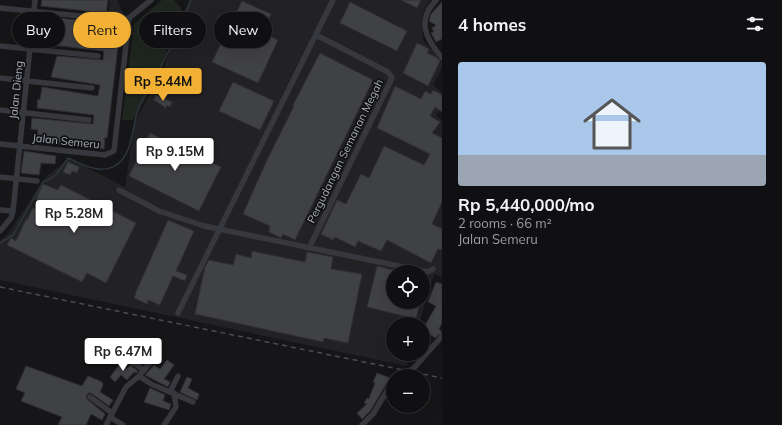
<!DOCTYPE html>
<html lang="en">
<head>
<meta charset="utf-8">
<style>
  body { margin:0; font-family:Mulish,sans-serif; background:#19191b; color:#f1f3f6; height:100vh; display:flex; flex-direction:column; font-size:15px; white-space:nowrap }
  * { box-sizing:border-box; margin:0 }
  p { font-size:13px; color:#9c9d9f }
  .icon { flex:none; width:22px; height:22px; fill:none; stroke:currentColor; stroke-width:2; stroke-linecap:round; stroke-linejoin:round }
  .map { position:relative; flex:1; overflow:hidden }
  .details { display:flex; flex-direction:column; background:#101012; width:340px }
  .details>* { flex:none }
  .guide { position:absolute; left:12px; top:12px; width:370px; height:36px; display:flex; gap:8px }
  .buttons { position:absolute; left:386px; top:265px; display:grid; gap:8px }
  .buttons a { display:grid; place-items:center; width:44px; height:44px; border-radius:50%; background:#101012; box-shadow:0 4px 16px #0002,0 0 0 1px #303032; font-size:20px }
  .price { position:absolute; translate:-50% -34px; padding:0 9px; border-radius:4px; background:#fff; color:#222; font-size:13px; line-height:26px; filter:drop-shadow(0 1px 2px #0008) }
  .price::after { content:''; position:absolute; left:50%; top:24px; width:12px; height:9px; margin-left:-6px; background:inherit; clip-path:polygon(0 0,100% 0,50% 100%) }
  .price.current { background:#f2b134; color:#111 }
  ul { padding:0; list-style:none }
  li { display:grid; align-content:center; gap:8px; height:212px; padding:0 16px }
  li span { display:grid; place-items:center; height:124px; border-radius:4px; color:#555 }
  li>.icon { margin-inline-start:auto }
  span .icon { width:72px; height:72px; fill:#fffc; stroke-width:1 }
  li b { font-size:17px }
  h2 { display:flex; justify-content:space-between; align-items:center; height:48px; padding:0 16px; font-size:17px }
  .chip { padding:0 14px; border-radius:18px; background:#101012; box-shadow:0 4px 16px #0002,0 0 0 1px #303032; font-size:14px; line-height:36px }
  .chip.current { background:#f2b134; color:#111 }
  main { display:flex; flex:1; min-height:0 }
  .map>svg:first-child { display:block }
  .built { fill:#222225; fill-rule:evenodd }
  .green { fill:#1e261f }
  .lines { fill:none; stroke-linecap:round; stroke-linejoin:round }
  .stream { stroke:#2c353c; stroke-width:1.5 }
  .building { fill:#404145; stroke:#303034 }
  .minor { stroke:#37383d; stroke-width:5.5 }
  .rail { stroke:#4a4c52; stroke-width:1.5; stroke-dasharray:5 4; stroke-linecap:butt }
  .labels { text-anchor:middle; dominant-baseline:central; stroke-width:3.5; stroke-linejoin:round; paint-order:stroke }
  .street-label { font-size:11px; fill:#a8adb8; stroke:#111113 }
</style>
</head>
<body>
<main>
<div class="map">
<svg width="442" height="425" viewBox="0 0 442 425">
  <rect width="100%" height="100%" fill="#161618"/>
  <path class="built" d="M 110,0 L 117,0 L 124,15 L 108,12 Z
    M 189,0 L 430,0 L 422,16 L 423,40 L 442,62 L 442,68 L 433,85 L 442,92 L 442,105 L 436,115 L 442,120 L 442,277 L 434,274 L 419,324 L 393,324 L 393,354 L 410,354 L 407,366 L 0,280 L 0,240 L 8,234 L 45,178 L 69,158 L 125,187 L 135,121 L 163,71 L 175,31 ZM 393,272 L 423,272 L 423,302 L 393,302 Z"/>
  <path class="green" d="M 162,0 L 174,0 L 182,9 L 173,29 L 162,69 L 133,120 L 122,120 L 134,24 Z"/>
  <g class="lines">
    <path class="stream" d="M 0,243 L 13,235 L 43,182 C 57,178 60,169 68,158 C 83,165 101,175 116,165 C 133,155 132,126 138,110 C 144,94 153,81 161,66 C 172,45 183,23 191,0"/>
  </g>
  <path class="building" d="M 42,0 L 108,0 L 106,13 L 41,6 Z
    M 401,0 L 421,0 L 417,8 Z
    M 242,1 L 271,14 L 263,31 L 266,32 L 265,34 L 278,40 L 258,83 L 212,62 Z
    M 350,2 L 407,31 L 397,51 L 340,23 Z
    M 442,2 L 442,39 L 436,42 L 431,33 L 434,32 L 432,28 L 436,25 L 429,21 L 431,14 Z
    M 39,16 L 123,25 L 121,39 L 119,38 L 107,138 L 105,137 L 104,149 L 37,142 L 38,130 L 31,129 L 32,118 L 93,124 L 94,115 L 37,108 L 38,99 L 40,100 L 42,87 L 98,96 L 100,85 L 51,77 L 57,56 L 103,60 L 104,51 L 35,43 Z
    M 417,43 L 429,49 L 427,53 L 436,57 L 440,61 L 428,86 L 403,73 Z
    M 320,53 L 373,80 L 295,240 L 283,234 L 281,238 L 269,232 L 270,226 L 243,214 L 267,160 L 294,106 L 293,105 Z
    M 233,82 L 274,101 L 260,130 L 219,111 Z
    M 395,86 L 421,99 L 425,91 L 431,94 L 433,90 L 442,95 L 442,112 L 435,107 L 430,116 L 440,122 L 432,133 L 442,138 L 442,202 L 432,224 L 442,229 L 442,250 L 438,249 L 431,263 L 387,240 L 381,251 L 358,241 L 355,247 L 335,237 L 333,240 L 321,234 L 337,200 L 346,204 L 361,174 L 369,178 L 384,146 L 424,165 L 430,154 L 377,128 Z
    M 156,95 L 172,102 L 170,107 L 167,105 L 166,108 L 154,100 Z
    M 150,133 L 221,167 L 199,211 L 129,176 Z
    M 24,151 L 56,156 L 55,164 L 41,163 L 39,175 L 21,173 Z
    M 68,162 L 79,167 L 77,173 L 72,171 L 70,175 L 63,172 Z
    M 43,184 L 58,190 L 61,185 L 136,223 L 106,283 L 87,273 L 82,282 L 7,245 L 11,238 L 16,241 L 26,219 L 27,220 L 33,208 L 35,209 L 38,200 L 36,199 Z
    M 168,220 L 194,231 L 176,271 L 187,275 L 185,281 L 173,276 L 160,305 L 148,300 L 147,304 L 134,298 L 136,294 L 135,294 Z
    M 252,251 L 305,262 L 307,252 L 333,257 L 331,269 L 362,274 L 348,343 L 324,338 L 323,342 L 195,314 L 205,267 L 209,260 L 233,265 L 236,254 L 251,258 Z
    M 377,266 L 393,270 L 393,302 L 420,302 L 416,319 L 367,307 Z
    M 436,282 L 442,284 L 442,323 L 439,329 L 442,332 L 435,338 L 423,329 L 436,306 L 428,302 Z
    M 125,338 L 135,343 L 132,349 L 139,355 L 144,349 L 151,355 L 143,364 L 130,355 L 115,348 L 108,347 L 112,339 L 122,344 Z
    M 167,360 L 174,365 L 164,379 L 170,382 L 168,387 L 145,375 L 154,365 L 160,369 Z
    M 121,363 L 127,369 L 130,365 L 138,371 L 136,373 L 134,372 L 127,380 L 121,375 L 115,382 L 110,377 Z
    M 26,366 L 82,386 L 88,376 L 102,382 L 103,385 L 100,392 L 113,400 L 109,406 L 91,393 L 88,393 L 86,397 L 88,400 L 105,414 L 102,420 L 91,414 L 86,425 L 58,425 L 62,417 L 21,401 L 25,393 L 16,389 Z
    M 377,373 L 390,378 L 370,411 L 362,419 L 357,413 L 367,404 L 364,403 L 367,398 L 369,399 L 375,383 L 373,382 Z
    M 187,377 L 192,379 L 188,388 L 199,394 L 197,400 L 180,392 Z
    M 150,388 L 165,395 L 163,401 L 171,404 L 169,410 L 144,402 Z"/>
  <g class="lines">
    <path class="minor" d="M 436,0 C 416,21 426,39 442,58
      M 0,8 L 120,20 L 129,18 L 151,0
      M 0,46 L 98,56
      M 0,78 L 92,88
      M 0,110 L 89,120
      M 0,144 L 105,155 L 114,151 L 129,18
      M 0,177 L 37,181
      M 119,190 L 159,211 L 204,226 L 428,272 L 433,269
      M 0,210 L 13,211
      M 0,231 L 11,218 L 13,211 L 35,0
      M 309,248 L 392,78 L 388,72 L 316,35
      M 178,313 L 333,0
      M 113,352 L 128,359 L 144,370
      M 139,376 L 151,384 L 193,402
      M 397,376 L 413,369 L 442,336
      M 170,392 L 178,376
      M 90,397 L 112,413
      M 110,417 L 123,425
      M 106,425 L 126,387 L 139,376 L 153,359
      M 164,425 L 176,407 L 174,393
      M 362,425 L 373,414 L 393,381"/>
    <path class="rail" d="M 0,287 L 442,378"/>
  </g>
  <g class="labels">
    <g class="street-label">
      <text transform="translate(16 90) rotate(-84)">Jalan Dieng</text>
      <text transform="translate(66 141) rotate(6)">Jalan Semeru</text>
      <text transform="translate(345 151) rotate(-64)">Pergudangan Semanan Megah</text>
    </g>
  </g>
</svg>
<div class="buttons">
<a><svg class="icon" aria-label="locate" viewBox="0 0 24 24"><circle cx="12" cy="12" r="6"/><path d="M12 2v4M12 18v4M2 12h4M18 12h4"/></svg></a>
<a>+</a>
<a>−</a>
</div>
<b class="price current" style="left:163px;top:102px">Rp 5.44M</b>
<b class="price" style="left:175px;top:172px">Rp 9.15M</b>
<b class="price" style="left:74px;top:234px">Rp 5.28M</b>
<b class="price" style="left:123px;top:372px">Rp 6.47M</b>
<div class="guide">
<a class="chip">Buy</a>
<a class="chip current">Rent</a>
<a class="chip">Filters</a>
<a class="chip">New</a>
</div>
</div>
<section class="details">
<h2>4 homes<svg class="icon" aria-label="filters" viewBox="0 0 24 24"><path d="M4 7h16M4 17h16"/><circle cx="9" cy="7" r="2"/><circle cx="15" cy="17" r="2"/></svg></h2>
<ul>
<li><span style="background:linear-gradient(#a9c7e8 75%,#9aa5b1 0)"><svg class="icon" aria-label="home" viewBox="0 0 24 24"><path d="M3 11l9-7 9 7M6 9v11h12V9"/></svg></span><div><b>Rp 5,440,000/mo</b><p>2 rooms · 66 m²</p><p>Jalan Semeru</p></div></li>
</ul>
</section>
</main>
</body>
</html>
